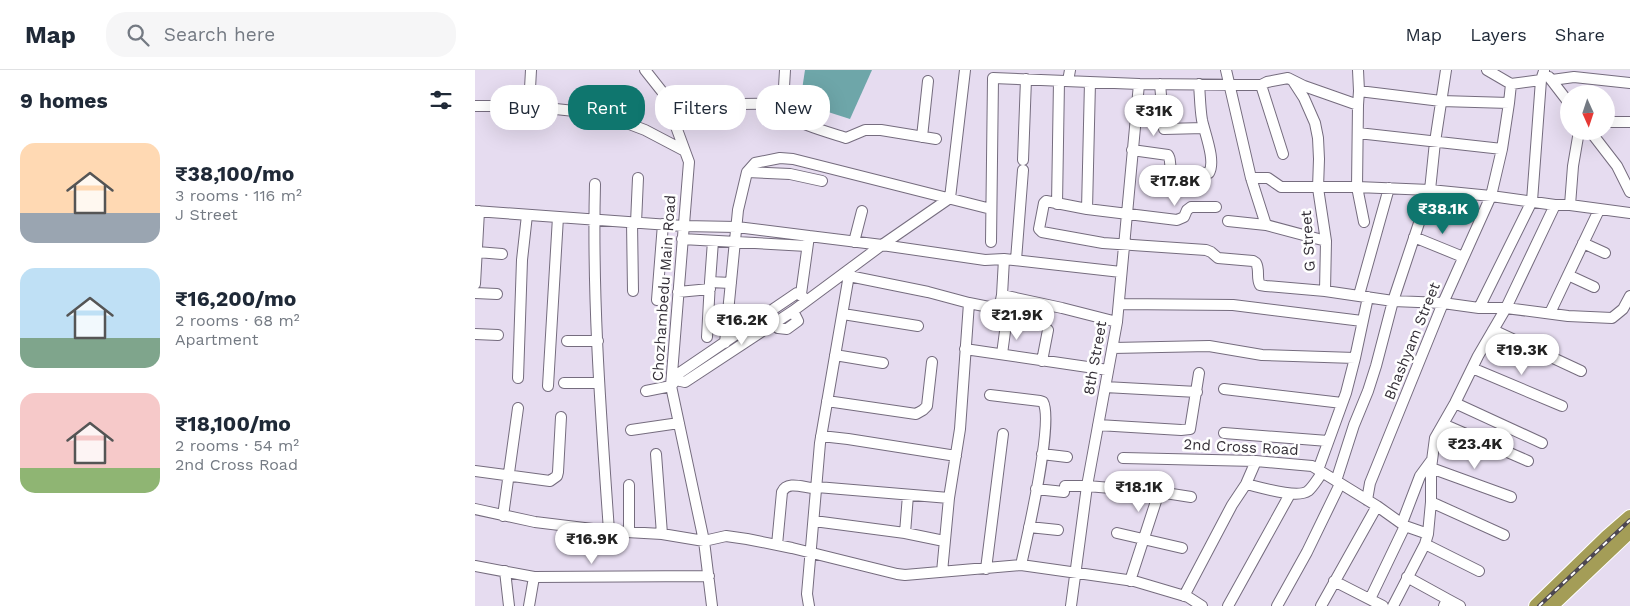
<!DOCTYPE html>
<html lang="en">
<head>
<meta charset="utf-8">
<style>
  body { margin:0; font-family:"Work Sans",sans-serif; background:#f6f6f7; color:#1f2937; height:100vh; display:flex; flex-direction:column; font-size:19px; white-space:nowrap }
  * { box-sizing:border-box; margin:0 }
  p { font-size:16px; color:#747a83 }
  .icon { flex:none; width:28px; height:28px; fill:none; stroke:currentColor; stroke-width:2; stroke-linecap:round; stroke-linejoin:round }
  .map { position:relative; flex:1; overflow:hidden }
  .sheet { display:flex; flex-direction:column; background:#fff; width:475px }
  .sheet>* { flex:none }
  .guide { position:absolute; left:15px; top:15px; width:475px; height:45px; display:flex; gap:10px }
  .needle { width:32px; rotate:177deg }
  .fabs { position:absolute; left:1085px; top:15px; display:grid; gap:10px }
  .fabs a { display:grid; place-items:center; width:55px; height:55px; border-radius:50%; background:#fff; box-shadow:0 5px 20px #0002; font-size:25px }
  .price { position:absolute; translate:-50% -42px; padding:0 11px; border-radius:18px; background:#fff; color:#222; font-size:16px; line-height:32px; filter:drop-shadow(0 1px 2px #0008) }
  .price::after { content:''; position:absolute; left:50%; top:30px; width:15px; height:11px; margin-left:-8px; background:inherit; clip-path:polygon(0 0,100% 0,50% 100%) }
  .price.active { background:#0f766e; color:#fff }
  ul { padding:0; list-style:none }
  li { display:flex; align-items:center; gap:15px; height:125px; padding:0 20px }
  li span { display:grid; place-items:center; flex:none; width:140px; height:100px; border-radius:15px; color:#555 }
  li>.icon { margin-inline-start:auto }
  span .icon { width:60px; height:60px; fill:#fffc; stroke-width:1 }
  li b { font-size:21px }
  h2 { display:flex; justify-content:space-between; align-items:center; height:60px; padding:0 20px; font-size:21px }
  .chip { padding:0 18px; border-radius:20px; background:#fff; box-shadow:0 5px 20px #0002; font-size:18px; line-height:45px }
  .chip.active { background:#0f766e; color:#fff }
  header { display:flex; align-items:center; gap:30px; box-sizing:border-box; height:70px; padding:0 25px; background:#fff; border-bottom:1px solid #e0e1e3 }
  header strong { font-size:24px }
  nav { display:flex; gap:28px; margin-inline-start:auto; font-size:18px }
  .search { width:350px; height:45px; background:#f6f6f7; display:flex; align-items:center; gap:12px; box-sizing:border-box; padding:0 18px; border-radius:20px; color:#747a83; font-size:19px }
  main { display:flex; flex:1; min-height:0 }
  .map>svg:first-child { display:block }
  .water { fill:#6ea6a9 }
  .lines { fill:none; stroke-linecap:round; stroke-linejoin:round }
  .minor-casing { stroke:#756c7e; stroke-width:12 }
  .highway-casing { stroke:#fff; stroke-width:16 }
  .minor { stroke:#fff; stroke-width:10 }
  .highway { stroke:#a49d57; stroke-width:14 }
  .rail-casing { stroke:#4d4751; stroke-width:4 }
  .rail { stroke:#fff; stroke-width:2; stroke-dasharray:5.5; stroke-linecap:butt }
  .labels { text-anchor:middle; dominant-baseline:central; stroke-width:5; stroke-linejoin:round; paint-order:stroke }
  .street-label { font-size:15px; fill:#353038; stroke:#fff }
</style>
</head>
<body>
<header>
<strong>Map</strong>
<div class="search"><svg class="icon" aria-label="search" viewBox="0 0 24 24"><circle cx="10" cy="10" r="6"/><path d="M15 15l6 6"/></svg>Search here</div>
<nav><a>Map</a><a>Layers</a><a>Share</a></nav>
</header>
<main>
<section class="sheet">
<h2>9 homes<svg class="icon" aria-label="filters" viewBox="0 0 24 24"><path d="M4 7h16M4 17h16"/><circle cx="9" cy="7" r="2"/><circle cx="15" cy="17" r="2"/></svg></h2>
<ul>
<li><span style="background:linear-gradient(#ffd9b3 70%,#9aa5b1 0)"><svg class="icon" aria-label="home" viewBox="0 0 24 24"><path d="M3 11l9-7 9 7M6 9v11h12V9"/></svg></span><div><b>₹38,100/mo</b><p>3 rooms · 116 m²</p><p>J Street</p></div></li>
<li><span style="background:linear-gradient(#bfe0f5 70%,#7fa58c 0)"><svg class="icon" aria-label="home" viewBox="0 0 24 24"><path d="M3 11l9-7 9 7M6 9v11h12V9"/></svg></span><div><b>₹16,200/mo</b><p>2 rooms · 68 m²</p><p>Apartment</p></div></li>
<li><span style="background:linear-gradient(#f6c9c9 75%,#8fb573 0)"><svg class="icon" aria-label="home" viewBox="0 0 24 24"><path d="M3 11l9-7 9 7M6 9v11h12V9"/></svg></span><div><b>₹18,100/mo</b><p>2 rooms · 54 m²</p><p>2nd Cross Road</p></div></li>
</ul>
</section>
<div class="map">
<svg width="1155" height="536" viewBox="0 0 1155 536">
  <rect width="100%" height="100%" fill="#e6dcf0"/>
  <path class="water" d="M 330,0 L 397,0 L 375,49 L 325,33 Z"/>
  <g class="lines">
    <g class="minor-casing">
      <path id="minor" d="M 170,0 L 189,24 L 214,92 L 196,316 L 229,471 L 237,536
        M 751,0 L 776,108 L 791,155 L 851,171
        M 883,0 L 884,21
        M 1012,0 L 1036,14
        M 1074,7 L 1094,33
        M 1077,10 L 1099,7 L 1155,13
        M 593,11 L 595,0
        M 818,11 L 829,28 L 840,53 L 843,68 L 844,89 L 843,118 L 851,171 L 850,221
        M 685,14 L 689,59 L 729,58
        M 786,15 L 808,84
        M 1034,33 L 1036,14 L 1066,10
        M 308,34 C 308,36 309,40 310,42 C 315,52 359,64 371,68 L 390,60 L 406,60 L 461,69
        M 0,36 L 52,36 L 128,44 L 170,60 L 210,81
        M 54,37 L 56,0
        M 199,50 C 237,32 266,33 308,34 L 310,0
        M 1131,52 L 1155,52
        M 1115,61 L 1142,96 L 1155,122
        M 883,63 L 1027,79
        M 447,67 L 453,11
        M 657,80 L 693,85 C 697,90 693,97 698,102 L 734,103 C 741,91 730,64 727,50 C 725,38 725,26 724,14
        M 548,90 L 551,9
        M 272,102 L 315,104 L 347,111
        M 776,108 L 793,108 L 806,117 L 882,117 L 955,120 L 1016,126 L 1080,135
        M 120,114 C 117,230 126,346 134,461
        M 696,117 L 698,102
        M 582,134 L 584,11
        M 1095,135 L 1098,96 L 1104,61
        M 741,137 L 716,137 L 712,140 L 709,147 L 702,150 L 612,139 L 571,131 L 569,133 L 564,159 L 567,162 L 628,173 L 731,180 L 736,182 L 743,188 L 778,191 L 781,193 C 785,200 781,208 785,215 L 791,216 L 850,221 L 918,231 L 968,233 L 1004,238 L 1031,238 L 1080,135 L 1095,135 L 1155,143
        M 612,139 L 615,12
        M 0,141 L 208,156 L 262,157 L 334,166
        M 753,151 L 791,155
        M 157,152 L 158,221
        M 889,152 L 882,117 L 883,35 L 884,21 L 966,31 L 1034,33 L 1027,79 L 1016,126 L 968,233 L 895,413 L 892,430
        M 161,153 L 163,108
        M 939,167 L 988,187
        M 207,169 L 332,176
        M 238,171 L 235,212 L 256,213
        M 379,172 L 387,141
        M 516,172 L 518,8 L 664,14 L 786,15 L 792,12 L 813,8 L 829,16 L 883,35
        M 1108,173 L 1130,183
        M 2,182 L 27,184
        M 541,190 L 548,100
        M 1093,205 L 1119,217
        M 0,214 L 4,141
        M 203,222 L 235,219
        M 0,223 L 22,224
        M 326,224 L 334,166 L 407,175 L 475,128 L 490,0
        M 527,225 L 587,238 L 642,252
        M 884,225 L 914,118
        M 182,230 L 188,154
        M 494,233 L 524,239 L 527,225 L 529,189
        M 644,234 L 758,235 L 887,251
        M 1004,238 L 1057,131 L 1066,10 L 1069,1
        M 1075,243 L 1124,140
        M 368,244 L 443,256
        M 301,252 L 303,258 L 312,259 L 323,251 L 318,241
        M 1018,260 L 1106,301
        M 0,264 L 23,265
        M 232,267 L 235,212
        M 92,271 L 123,271
        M 250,273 L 263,140 L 272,102 L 280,93 L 305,88 L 318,89 L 516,139
        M 638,278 L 734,276 L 787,285 L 880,288 L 893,227
        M 490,279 L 633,300
        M 527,284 L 531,254
        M 360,285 L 408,293
        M 567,291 L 573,260
        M 997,298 L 1087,336
        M 43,308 L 47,190 L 52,145
        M 201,310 L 210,312 L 318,241 L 407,175 L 510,190 L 529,189 L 646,202
        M 89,313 L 124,313
        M 73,316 L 83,147
        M 630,317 L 722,322
        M 749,319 L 867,333
        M 171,321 L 196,316 L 201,310 L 203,304 L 322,223 L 328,227
        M 515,325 L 565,331 L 568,332 C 579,351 552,468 546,495
        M 352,331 L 441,344 L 448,340 L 452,336 L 457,292
        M 980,333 L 1067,373
        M 968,354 L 1053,391
        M 623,355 L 706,360 L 715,359 L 724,303
        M 156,360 L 204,353
        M 749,363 L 853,371
        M 346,366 L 373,369 L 481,386
        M 181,384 L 187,464
        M 567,384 L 592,387
        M 648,388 L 781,391 L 837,396 L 902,436 L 930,456 L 953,464
        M 956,398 L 1036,427
        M 843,400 L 871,323 L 880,288
        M 0,401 L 75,411 L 82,406 L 83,402 L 86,347
        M 861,411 L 879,355 L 893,321 L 901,296 L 918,231 L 955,120 L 960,72 L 971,0
        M 771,414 C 784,417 822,429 833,421 C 838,417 843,408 847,403
        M 154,415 L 154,462
        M 590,416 L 612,416 L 684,422 L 655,511
        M 342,417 L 474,428 L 485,359 L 494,233 L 453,222 L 374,206
        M 561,419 L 589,422
        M 684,422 L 716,427
        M 956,432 L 1029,465
        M 0,439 L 60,452 L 134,461 L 187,464 L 229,471 L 251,466 L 272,469 L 317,478 L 422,504 L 430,505 L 546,495 L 659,511 L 713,527 L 727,536
        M 28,446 L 43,338
        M 339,451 L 430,463 L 469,471
        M 927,453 L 945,406 L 956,391
        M 554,457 L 583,460
        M 430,463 L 433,425
        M 642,463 L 707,478
        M 950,474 L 1004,501
        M 302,475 L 307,422 C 312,411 327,417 337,418
        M 0,496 L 59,507 L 234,506
        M 511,499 L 528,364
        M 30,501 L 34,536
        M 467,502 L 474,428
        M 932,507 L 972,529 L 969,536
        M 859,511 L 908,536
        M 709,526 L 757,435 L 771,414 L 781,391
        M 895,529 L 930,456
        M 972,529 L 985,536
        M 54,536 L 59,507
        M 334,536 L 332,524 L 345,373 L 375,199
        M 596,536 L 612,416 L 642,252 L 664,14
        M 753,536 L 815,424
        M 802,536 L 832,482 L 865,414
        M 846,536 L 902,436
        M 918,536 L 950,474 L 953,464 L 956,432 L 956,398 L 960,368 L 980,333 L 1003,286 L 1031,238 L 1093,246 L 1137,248 L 1148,239 L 1155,226"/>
    </g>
    <g class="highway-casing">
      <path id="highway" d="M 1061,536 L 1132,467 L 1155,447
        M 1076,536 L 1155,461"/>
    </g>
    <use href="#minor" class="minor"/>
    <use href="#highway" class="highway"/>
    <g class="rail-casing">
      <path id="rail" d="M 1064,536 L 1155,450"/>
    </g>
    <use href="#rail" class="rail"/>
  </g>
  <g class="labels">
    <g class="street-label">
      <text transform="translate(833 171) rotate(-94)">G Street</text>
      <text transform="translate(189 218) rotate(-86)">Chozhambedu Main Road</text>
      <text transform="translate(937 271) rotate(-68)">Bhashyam Street</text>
      <text transform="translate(620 288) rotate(-80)">8th Street</text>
      <text transform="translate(766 377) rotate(3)">2nd Cross Road</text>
    </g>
  </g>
</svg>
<div class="fabs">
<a><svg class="needle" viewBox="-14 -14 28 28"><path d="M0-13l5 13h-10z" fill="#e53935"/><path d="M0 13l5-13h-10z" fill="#747a83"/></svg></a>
</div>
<b class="price" style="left:679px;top:67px">₹31K</b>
<b class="price" style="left:700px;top:137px">₹17.8K</b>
<b class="price active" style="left:968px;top:165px">₹38.1K</b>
<b class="price" style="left:542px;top:271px">₹21.9K</b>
<b class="price" style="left:267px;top:276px">₹16.2K</b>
<b class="price" style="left:1047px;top:306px">₹19.3K</b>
<b class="price" style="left:1000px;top:400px">₹23.4K</b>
<b class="price" style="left:664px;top:443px">₹18.1K</b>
<b class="price" style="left:117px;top:495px">₹16.9K</b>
<div class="guide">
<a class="chip">Buy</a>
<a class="chip active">Rent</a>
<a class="chip">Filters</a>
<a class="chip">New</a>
</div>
</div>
</main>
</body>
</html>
